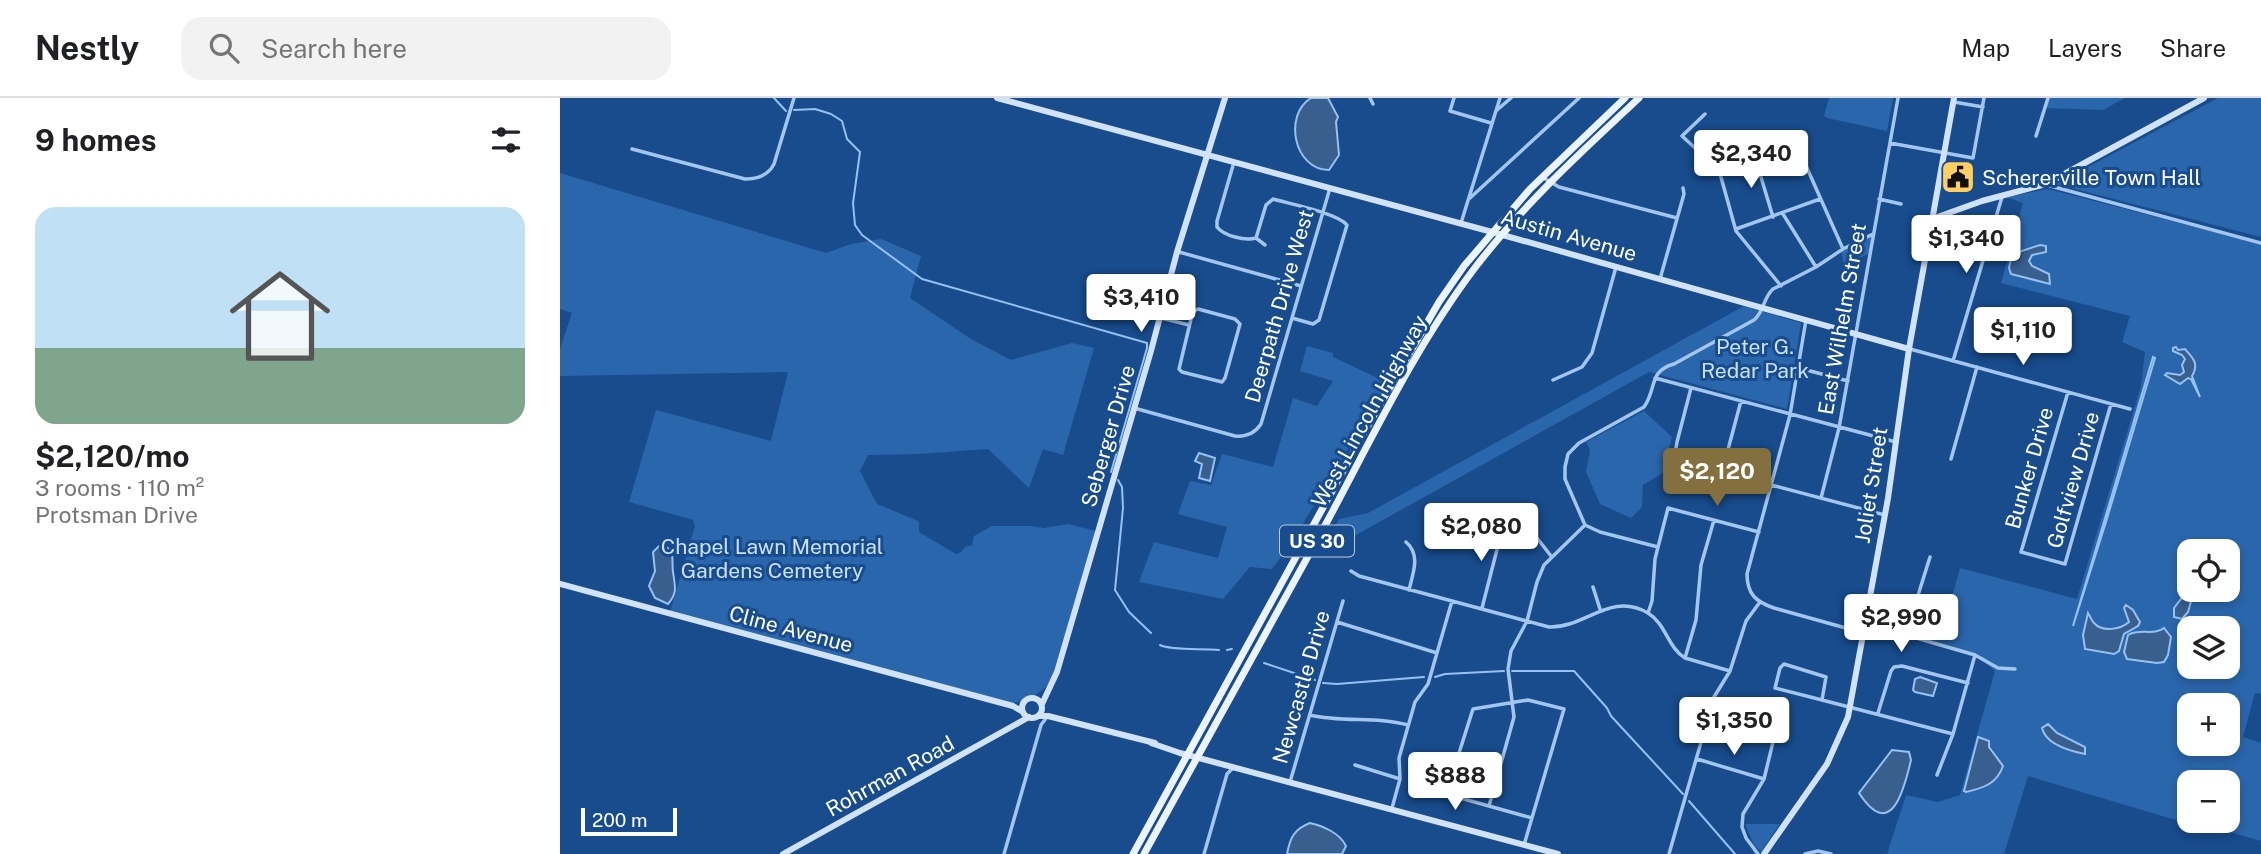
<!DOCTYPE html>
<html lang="en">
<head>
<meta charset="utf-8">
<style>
  body { margin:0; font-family:"Public Sans",sans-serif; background:#f2f2f2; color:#202124; height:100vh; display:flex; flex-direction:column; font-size:26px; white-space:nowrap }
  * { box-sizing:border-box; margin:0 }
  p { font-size:23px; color:#757577 }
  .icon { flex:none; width:38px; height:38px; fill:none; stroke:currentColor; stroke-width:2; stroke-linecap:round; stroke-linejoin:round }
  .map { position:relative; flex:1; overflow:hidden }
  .details { display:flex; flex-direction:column; background:#fff; width:560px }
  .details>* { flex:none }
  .fabs { position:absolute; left:1617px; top:441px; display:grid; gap:14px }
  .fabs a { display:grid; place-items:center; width:63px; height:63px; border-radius:14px; background:#fff; box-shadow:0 4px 10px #0003; font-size:35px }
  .scale { position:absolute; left:21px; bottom:18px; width:96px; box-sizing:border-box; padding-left:7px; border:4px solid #fff; border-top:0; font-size:19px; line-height:24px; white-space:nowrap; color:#fff; -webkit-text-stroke:5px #184c8d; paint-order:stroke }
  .price { position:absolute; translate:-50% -60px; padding:0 16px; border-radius:7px; background:#fff; color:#222; font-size:23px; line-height:46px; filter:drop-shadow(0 2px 4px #0008) }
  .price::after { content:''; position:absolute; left:50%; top:42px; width:21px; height:16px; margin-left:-10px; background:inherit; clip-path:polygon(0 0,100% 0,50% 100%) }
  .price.active { background:#84703f; color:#fff }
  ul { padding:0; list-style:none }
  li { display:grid; align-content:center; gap:14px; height:371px; padding:0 35px }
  li span { display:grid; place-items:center; height:217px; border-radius:21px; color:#555 }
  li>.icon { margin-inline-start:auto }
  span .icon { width:126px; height:126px; fill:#fffc; stroke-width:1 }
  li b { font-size:30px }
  h2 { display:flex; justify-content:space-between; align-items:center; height:84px; padding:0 35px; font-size:30px }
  header { display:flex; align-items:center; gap:42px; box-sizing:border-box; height:98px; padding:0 35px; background:#fff; border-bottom:2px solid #e0e0e0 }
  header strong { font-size:33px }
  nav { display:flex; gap:38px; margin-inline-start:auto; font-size:24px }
  .search { width:490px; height:63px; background:#f2f2f2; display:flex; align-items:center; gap:18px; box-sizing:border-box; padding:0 24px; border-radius:21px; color:#757577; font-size:26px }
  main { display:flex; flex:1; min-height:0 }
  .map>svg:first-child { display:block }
  .green { fill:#2a66ac; fill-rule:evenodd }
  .water { fill:#395f8f; stroke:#96c1f1; stroke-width:2 }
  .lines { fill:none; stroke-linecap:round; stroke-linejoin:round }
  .stream { stroke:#96c1f1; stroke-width:2 }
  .street { stroke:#a3c6ef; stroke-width:3.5 }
  .secondary { stroke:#d1e3fa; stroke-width:6 }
  .primary { stroke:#ebf3ff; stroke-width:7 }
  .labels { text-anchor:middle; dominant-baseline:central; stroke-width:6; stroke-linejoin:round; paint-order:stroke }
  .shield { fill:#184c8d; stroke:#bac9dd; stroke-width:2 }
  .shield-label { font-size:19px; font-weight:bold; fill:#fff }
  .poi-label { font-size:21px; fill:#fff; stroke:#184c8d; text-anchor:start }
  .street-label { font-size:21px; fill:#fff; stroke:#184c8d }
  .park-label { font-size:21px; fill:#cae0fb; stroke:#184c8d }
</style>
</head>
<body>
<header>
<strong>Nestly</strong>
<div class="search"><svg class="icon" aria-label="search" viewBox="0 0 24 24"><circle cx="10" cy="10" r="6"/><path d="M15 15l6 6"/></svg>Search here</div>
<nav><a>Map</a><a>Layers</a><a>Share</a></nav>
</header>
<main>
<section class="details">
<h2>9 homes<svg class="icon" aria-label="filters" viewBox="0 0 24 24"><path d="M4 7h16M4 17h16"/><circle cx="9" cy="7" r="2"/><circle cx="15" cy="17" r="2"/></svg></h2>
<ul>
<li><span style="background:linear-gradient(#bfe0f5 65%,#7fa58c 0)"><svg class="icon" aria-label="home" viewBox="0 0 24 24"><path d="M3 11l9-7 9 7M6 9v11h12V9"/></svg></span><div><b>$2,120/mo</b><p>3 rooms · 110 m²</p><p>Protsman Drive</p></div></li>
</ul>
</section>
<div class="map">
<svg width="1701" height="756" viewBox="0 0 1701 756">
  <rect width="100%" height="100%" fill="#184c8d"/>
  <path class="green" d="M 1269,0 L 1333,0 L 1327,33 L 1267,20 L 1264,18 Z
    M 1489,0 L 1565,0 L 1543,12 L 1485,10 Z
    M 1658,0 L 1701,0 L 1701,139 L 1496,86 Z
    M 0,75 L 266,155 L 291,146 L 321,141 L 361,158 L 350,200 L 411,241 L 451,262 L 512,245 L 534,250 L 503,357 L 483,351 L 469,390 L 428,351 L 359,356 L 308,357 L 300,373 L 317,406 L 356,422 L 359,424 L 359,434 L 396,456 L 401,454 L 405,449 L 412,447 L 414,438 L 432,428 L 471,428 L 484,430 L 508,426 L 536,433 L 493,581 C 482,595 467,604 450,605 L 110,514 L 135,428 L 133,422 L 69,404 L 96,312 L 211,343 L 228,274 L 0,278 L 0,251 L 12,215 L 0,211 Z
    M 1488,91 L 1701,146 L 1701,596 L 1695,595 L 1683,639 L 1701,645 L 1701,743 L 1656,730 L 1619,723 L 1468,678 L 1444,756 L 1327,756 L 1346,697 L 1378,704 L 1400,697 L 1435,573 L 1415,557 L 1346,537 L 1318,539 L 1304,535 L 1311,497 L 1388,513 L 1400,470 L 1517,501 L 1581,288 L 1585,254 L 1562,244 L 1570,218 L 1441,185 L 1463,105 L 1446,99 ZM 1629,453 L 1668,453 L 1668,492 L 1629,492 ZM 1629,530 L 1668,530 L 1668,569 L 1629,569 ZM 1629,607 L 1668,607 L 1668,646 L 1629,646 ZM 1629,684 L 1668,684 L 1668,723 L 1629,723 Z
    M 1313,136 L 1310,155 L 1284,168 L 1281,152 Z
    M 1184,208 L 1241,225 L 1227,311 L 1089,274 L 760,457 L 779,421 L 808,415 Z
    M 747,248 L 773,255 L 773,259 L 828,285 L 730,447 L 712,471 L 690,469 L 663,501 L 579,484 L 594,444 L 658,460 L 667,429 L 618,416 L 630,383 L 651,387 L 662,356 L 713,369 L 733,300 L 757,308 L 773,283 L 740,273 Z
    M 1084,313 L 1112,339 L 1103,375 L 1083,387 L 1082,409 L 1071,420 L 1040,406 L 1026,374 L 1030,352 L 1026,344 Z
    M 1185,726 L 1220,726 L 1201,754 L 1194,747 Z"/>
  <path class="water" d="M 751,0 L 768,0 L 778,19 L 776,24 L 779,57 L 769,72 C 734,72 723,17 751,0 Z
    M 1480,147 L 1486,148 L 1486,154 L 1472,157 L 1469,163 L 1472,168 L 1489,176 L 1490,186 L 1451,176 L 1449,170 L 1452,156 Z
    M 1616,249 L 1618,252 L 1625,251 C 1634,261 1639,266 1632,278 L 1640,299 L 1631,281 L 1628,280 L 1620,286 L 1605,277 L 1607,275 L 1620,277 L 1624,274 L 1622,267 L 1625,261 L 1622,257 L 1613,253 L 1613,250 Z
    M 1593,259 L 1595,260 L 1546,424 L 1513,528 Z
    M 639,355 L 655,360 L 650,383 L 639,380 L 642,366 L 635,363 Z
    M 100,447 C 117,451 111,461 113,474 C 115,488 118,494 108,506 L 95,500 L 89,488 L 95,473 L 93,454 Z
    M 1628,492 L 1633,496 L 1628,514 L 1622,521 L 1614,519 L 1614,510 Z
    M 1566,507 L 1573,512 L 1580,524 L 1578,528 L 1564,536 L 1559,553 L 1554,556 L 1525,551 L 1523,537 L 1528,515 C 1530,518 1531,522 1534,525 C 1543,535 1561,531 1569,524 L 1564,510 Z
    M 1604,530 L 1611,539 L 1608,557 L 1604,564 L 1597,565 L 1567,561 L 1564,554 L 1568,537 C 1580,530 1594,538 1604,530 Z
    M 1360,579 L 1377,585 L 1373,598 L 1355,594 L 1353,592 L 1355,581 Z
    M 1488,626 L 1497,635 L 1525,649 L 1525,656 C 1510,653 1486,647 1482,630 Z
    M 1418,639 L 1429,643 L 1429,649 L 1443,668 C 1437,686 1423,690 1406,694 L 1404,693 Z
    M 1332,652 L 1349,654 L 1351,662 C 1344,692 1331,744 1299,695 Z
    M 750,725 C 763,728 780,735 786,748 L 782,756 L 727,756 C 730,740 734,731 750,725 Z"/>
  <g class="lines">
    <path class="stream" d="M 214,0 L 226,13
      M 234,12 L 255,11 L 271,16 L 282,23 L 287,41 L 300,54 L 293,105 L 295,127 L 302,137 L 362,181 L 587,245 L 587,250 L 551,374
      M 558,382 L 562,389 L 563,410 L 555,492 L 569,514 L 591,535
      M 600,547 C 612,553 643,550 659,552
      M 667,552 L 672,551
      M 704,565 L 755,582
      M 952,573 L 1014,573 L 1047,610 L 1051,618 L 1123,696
      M 875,579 L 885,576 L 944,573
      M 763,585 L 777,586 L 864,579
      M 1129,703 L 1175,756"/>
    <path class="street" d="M 810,0 L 813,6
      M 894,0 L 890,13 L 931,25
      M 1394,4 L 1423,9
      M 937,12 L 951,0
      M 1145,16 L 1122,38 L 1159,72 L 1176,133 L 1221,188
      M 1476,38 L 1488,0
      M 1330,45 L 1413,60 L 1424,0
      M 72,51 L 185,81 C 197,81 208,78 214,66 L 234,0
      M 1194,56 L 1213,119
      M 674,64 L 657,123 L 657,129 C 664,138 685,143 696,140 L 706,107 L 713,101 C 730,106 777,115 787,127 L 759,222 L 753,226 L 732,220
      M 1159,72 L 1204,52 L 1217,51 L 1243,61 L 1283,151
      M 982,79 L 999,89 L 1117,120
      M 1487,87 L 1701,145
      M 910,100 L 1019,0
      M 1319,101 L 1341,106
      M 1223,116 L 1256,169
      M 901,125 L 940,0
      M 1176,131 L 1260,101
      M 696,140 L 705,147
      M 619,154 L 741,188
      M 1100,181 L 1124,96 L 1123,90
      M 638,211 L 675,221 L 680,226 L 665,280 L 662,284 L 622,274 L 619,271 L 632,217 L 634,213 Z
      M 601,220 L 629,227
      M 1246,222 L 1230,317 L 1187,476 C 1187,496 1196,504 1214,510 L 1318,539 L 1346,537 L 1415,557 L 1438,570 L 1455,571
      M 1350,251 L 1570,311
      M 1393,263 L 1442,99
      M 1239,270 L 1288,283
      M 1095,280 L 1336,344
      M 993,282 L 1022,269 L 1032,255 L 1056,169
      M 1131,290 L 1117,344 L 1116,350 L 1122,360 L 1162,374 L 1325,417
      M 1508,294 L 1461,454 L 1505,466 L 1551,306
      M 574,310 L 675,338 C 687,339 695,335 701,326 L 770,90
      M 1391,361 L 1417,269
      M 1162,374 L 1181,303
      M 1261,400 L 1279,330 L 1338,0
      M 846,444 C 861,457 853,475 849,492
      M 1098,449 L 1040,434 L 1025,427 L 1005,381 L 1005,369 L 1008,356 L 1019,345 L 1084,309 C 1097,291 1088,273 1114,266 L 1194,222 C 1204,214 1203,200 1213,191 L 1256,169 L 1283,151 L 1313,136
      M 791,473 L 799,478 L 989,529 C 1026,530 1050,493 1088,515 C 1106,526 1108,550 1125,560 L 1170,573
      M 1033,489 L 1040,511
      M 1311,497 L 1355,507 L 1370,459
      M 922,510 L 941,436 C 948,428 960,429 970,431 L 991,458
      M 1088,515 L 1092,503 L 1095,461 L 1108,410 L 1199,434
      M 777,524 L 877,555
      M 1125,560 L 1136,522 L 1141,467 L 1154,422
      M 1224,566 L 1266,579 L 1262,602 L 1215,590 L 1220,570 Z
      M 1262,602 L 1393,636
      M 1318,615 L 1331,573 L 1334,569 L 1342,568 L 1408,585
      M 750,617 C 783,625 816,618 848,627
      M 1149,619 L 1214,640 L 1204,681 L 1183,716 L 1182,729 L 1186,740 L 1198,756
      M 1137,661 L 1204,681
      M 795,667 L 840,681
      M 1377,677 L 1393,636 L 1415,557
      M 730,684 L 783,503
      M 929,708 L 954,619 L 948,571 L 951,553 L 967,523 L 977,484 L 984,467 L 1025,427
      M 832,710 L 840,681 L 839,660 L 855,604 L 868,586 L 892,503
      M 964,747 L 1004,611 L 968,602 L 913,611 L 886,696 L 972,720
      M 444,756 L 481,627 L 487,619
      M 644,756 L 667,676 L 673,670
      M 1109,756 L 1154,599 L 1170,573 L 1186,523 L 1200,504
      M 1245,756 L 1258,753 L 1271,756"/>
    <path class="secondary" d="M 437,0 L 932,134 L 1349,251
      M 1372,121 L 1422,103 L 1486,86 L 1644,0
      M 0,486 L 453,608 L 463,614
      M462 610a10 10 0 1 1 20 0a10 10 0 1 1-20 0Z
      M 482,606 L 497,574 L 591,253 L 617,154 L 665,0
      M 478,618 L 488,618 L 595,645
      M 591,645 L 620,655 L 998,756
      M 223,756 L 469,619
      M 1204,756 L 1267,666 L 1288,619 L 1328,400 L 1349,251 L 1394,0"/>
    <path class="primary" d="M 573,756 L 811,322 L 879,204 L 904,168 L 970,91 L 1065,0
      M 584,756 C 645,645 707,534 768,422 C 813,338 856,248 914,171 C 962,108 1021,54 1079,0"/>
  </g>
  <defs>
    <g id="civic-square" transform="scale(1.75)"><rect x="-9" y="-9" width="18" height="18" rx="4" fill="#ffd061" stroke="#184c8d"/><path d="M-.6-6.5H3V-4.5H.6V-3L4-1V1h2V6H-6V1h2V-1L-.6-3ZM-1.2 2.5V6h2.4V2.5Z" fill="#111"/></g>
  </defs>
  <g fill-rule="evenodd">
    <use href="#civic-square" x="1398" y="79"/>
  </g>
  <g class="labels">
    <rect class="shield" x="720" y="427.5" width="74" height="31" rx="5"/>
    <g class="shield-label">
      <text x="757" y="443">US 30</text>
    </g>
    <g class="poi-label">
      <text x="1422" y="79">Schererville Town Hall</text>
    </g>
    <g class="street-label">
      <text transform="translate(1009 137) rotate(16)">Austin Avenue</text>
      <text transform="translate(719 208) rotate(-74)">Deerpath Drive West</text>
      <text transform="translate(1282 221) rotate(-80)">East Wilhelm Street</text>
      <text transform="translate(809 313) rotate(-61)">West Lincoln Highway</text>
      <text transform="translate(548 338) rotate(-74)">Seberger Drive</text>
      <text transform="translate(1469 370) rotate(-74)">Bunker Drive</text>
      <text transform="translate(1513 382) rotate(-74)">Golfview Drive</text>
      <text transform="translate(1311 387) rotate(-81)">Joliet Street</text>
      <text transform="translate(231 531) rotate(15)">Cline Avenue</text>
      <text transform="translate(741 589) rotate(-74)">Newcastle Drive</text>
      <text transform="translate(330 678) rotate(-29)">Rohrman Road</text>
    </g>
    <g class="park-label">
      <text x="1195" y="248">Peter G.<tspan x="1195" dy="24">Redar Park</tspan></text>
      <text x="212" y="448">Chapel Lawn Memorial<tspan x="212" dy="24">Gardens Cemetery</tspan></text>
    </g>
  </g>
</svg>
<div class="fabs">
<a><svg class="icon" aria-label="locate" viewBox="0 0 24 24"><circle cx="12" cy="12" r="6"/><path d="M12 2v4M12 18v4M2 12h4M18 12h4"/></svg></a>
<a><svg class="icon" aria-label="layers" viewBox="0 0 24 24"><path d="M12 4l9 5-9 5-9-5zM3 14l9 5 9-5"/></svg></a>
<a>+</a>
<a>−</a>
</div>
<div class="scale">200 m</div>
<b class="price" style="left:1191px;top:92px">$2,340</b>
<b class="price" style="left:1406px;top:177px">$1,340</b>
<b class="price" style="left:581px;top:236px">$3,410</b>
<b class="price" style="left:1463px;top:269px">$1,110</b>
<b class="price active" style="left:1157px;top:410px">$2,120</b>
<b class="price" style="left:921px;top:465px">$2,080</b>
<b class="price" style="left:1341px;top:556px">$2,990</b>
<b class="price" style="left:1174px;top:659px">$1,350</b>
<b class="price" style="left:895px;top:714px">$888</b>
</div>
</main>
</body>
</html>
